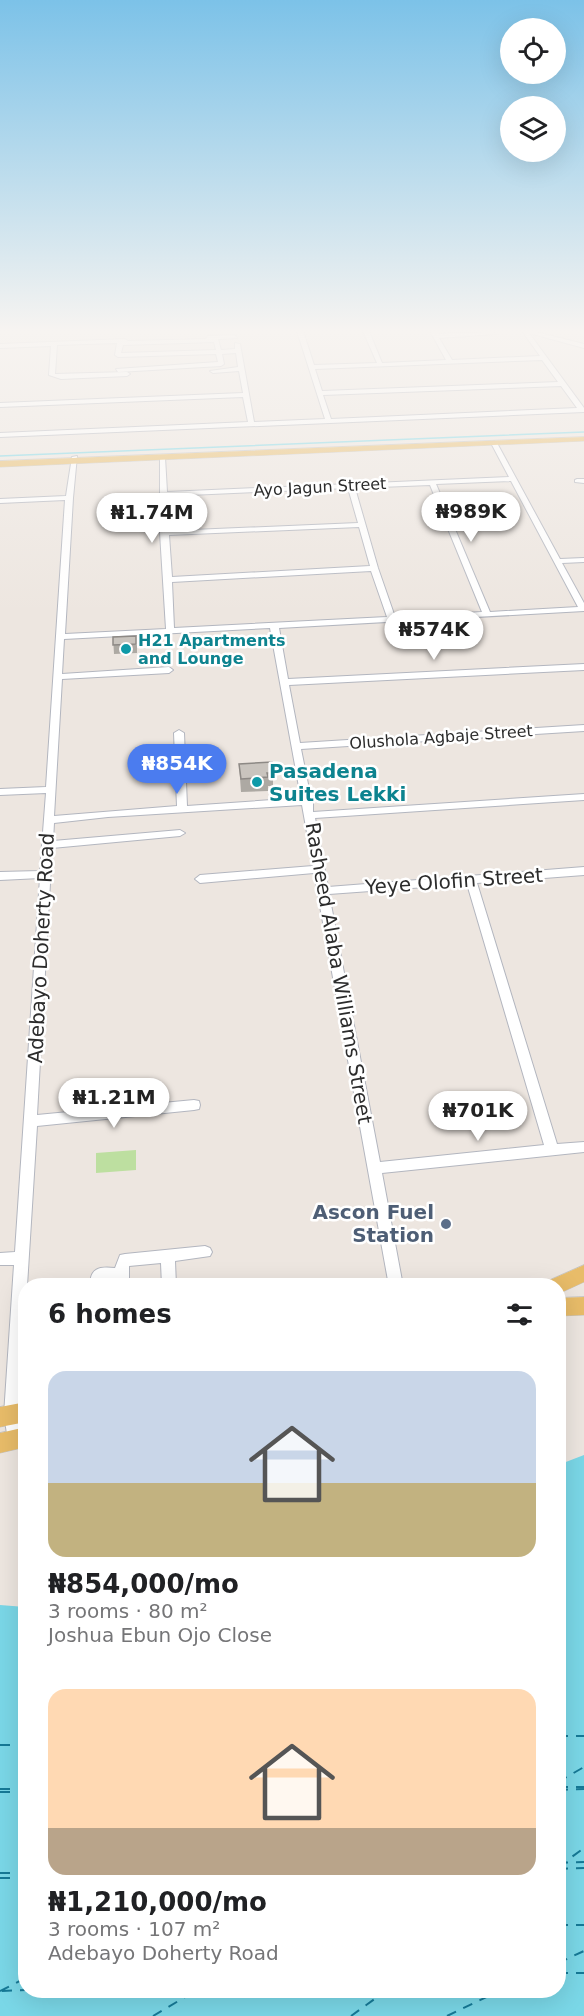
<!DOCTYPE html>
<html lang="en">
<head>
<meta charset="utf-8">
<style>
  body { margin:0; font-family:"DejaVu Sans",sans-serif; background:#f6f6f6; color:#202124; height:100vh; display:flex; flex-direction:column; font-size:22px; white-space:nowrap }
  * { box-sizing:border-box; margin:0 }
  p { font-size:20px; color:#757577 }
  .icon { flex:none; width:33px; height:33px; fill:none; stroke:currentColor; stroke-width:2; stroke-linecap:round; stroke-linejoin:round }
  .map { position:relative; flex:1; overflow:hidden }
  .panel { position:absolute; left:18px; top:1278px; width:548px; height:720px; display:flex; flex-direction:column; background:#fff; border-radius:24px; box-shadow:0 6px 24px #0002 }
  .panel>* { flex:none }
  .buttons { position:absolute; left:500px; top:18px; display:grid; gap:12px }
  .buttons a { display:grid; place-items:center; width:66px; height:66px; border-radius:50%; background:#fff; box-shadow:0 6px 24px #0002; font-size:30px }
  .price { position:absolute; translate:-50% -51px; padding:0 14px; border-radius:21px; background:#fff; color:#222; font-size:20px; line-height:39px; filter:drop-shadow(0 2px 3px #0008) }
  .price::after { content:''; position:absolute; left:50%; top:36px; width:18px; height:14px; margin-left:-9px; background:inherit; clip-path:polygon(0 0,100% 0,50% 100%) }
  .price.selected { background:#4b7cef; color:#fff }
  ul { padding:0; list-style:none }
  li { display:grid; align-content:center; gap:12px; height:318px; padding:0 30px }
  li span { display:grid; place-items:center; height:186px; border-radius:18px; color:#555 }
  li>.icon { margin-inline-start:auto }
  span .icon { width:108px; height:108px; fill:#fffc; stroke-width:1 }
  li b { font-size:26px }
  h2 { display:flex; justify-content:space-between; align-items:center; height:72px; padding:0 30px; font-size:26px }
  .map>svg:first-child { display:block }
  .green { fill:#bddfa0 }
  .water { fill:#7ad7e7 }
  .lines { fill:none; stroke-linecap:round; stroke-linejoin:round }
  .stream { stroke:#7ad7e7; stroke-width:1.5 }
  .ferry { stroke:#167996; stroke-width:2; stroke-dasharray:10 8; stroke-linecap:butt }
  .minor-casing { stroke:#b3b6bf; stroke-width:2 }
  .major-casing { stroke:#c4c4c4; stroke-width:1 }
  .minor { fill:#fff; fill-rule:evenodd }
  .major { fill:#e8bc69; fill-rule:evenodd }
  .wall { fill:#ada9a3 }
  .building { fill:#c9c4be; stroke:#8d8985; stroke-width:1.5 }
  .culture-dot { fill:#0f9aa8; stroke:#fff; stroke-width:2 }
  .service-dot { fill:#5c6f8a; stroke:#fff; stroke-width:2 }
  .labels { text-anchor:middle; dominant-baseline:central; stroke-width:5; stroke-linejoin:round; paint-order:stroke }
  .far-street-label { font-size:16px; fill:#2c2c2c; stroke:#fff }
  .far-culture-label { font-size:16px; font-weight:bold; fill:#0d838f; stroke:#fff; text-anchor:start }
  .culture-label { font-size:20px; font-weight:bold; fill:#0d838f; stroke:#fff; text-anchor:start }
  .street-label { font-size:20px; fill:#2c2c2c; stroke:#fff }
  .service-label { font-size:20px; font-weight:bold; fill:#4e5e75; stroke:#fff; text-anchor:end }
</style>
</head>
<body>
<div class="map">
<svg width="584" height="2016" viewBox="0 0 584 2016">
  <rect width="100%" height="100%" fill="#ede6e0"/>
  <path class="green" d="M 136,1150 L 136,1170 L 96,1173 L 96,1153 Z"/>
  <path class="water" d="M 584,1455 L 584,2016 L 0,2016 L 0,1605 L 25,1607 L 26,1990 L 558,1990 L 558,1465 Z"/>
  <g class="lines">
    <path class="stream" d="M 0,456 L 584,432"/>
    <path class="ferry" d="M 558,1736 L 584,1736
      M 0,1745 L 26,1745
      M 558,1782 L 584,1767
      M 558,1787 L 584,1787
      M 0,1789 L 26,1789
      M 558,1790 L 584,1789
      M 0,1792 L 26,1792
      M 558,1863 L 584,1862
      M 558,1867 L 584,1848
      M 558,1869 L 584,1868
      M 0,1873 L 26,1873
      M 0,1878 L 26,1878
      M 558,1925 L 584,1925
      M 558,1963 L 584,1951
      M 558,1973 L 584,1973
      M 0,1991 L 26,1978
      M 2,1991 L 26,1990
      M 153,2016 L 197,1990
      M 351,2016 L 387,1990
      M 447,2016 L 501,1990"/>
    <g class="minor-casing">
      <path id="minor" d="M 297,331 L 303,331 L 314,365 L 377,363 L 363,331 L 369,331 L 382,363 L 446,360 L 430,331 L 436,331 L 438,334 L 493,332 L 496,334 L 439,338 L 452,360 L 540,356 L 522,331 L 532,331 L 584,344 L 584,348 L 529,333 L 584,408 L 584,412 L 0,437 L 0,433 L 248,422 L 243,397 L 0,407 L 0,403 L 243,393 L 239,371 L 213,373 L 210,371 L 238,367 L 236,353 L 222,354 L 224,364 L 221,366 L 118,372 L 116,369 L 218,362 L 216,354 L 118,357 L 115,355 L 117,343 L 57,345 L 55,374 L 127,372 L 130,374 L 127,376 L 61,379 L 49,375 L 51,346 L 0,348 L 0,344 L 125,339 L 128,341 L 206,339 L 208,336 L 235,335 L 237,338 L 218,339 L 221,350 L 235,349 L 235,343 L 240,344 L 254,422 L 325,419 ZM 214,342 L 216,350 L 121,353 L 123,345 ZM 542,360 L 558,382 L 322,391 L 315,369 ZM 561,386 L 577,408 L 331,419 L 323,395 Z
        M 494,441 L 497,443 L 560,559 L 584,558 L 584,562 L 562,563 L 584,603 L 584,611 L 279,628 L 288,679 L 584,664 L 584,670 L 289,685 L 300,743 L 584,725 L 584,731 L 301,749 L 311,799 L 313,801 L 313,812 L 584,794 L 584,800 L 315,818 L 328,887 L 584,867 L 584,875 L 477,883 L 557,1144 L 584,1142 L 584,1152 L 382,1173 L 403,1286 L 389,1286 L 314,873 L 200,883 L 195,879 L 200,875 L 313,866 L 302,805 L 108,817 L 54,823 L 53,841 L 180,830 L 185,833 L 180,836 L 52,848 L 37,1115 L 194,1100 L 199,1101 L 200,1105 L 199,1109 L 194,1110 L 37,1126 L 27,1286 L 26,1286 L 20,1415 L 23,1440 L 21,1446 L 15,1448 L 9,1446 L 4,1415 L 14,1265 L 0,1265 L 0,1253 L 15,1252 L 40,878 L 0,880 L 0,872 L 40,871 L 46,793 L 0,795 L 0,789 L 46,787 L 65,500 L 0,503 L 0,499 L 66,496 L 72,457 L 77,456 L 73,498 L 65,634 L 166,629 L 160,533 L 160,456 L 165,457 L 167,492 L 509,477 L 491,443 ZM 511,481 L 578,607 L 490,612 L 436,484 ZM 430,485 L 482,612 L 395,617 L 378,568 L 355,488 ZM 348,488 L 358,523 L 169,531 L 167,496 ZM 359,527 L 370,566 L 172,577 L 169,535 ZM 371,571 L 387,617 L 174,628 L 172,582 ZM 270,628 L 301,798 L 187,806 L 184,733 L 179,730 L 174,733 L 177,806 L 54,816 L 62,679 L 169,673 L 173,670 L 169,667 L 62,674 L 64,639 ZM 467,884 L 544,1145 L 380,1162 L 329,894 Z
        M 577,479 L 584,479 L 584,483 L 575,482 L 575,480 Z
        M 205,1246 L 210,1248 L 212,1252 L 210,1256 L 175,1261 L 176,1286 L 162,1286 L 161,1263 L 129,1266 L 129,1286 L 115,1286 L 115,1281 L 104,1280 L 104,1286 L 90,1286 C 90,1268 99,1266 115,1268 L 120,1255 L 125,1254 Z"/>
    </g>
    <g class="major-casing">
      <path id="major" d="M 584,437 L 584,441 L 0,467 L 0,461 Z
        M 584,1265 L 584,1282 L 558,1294 L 558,1286 L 547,1286 L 550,1280 Z
        M 584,1297 L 584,1315 L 558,1316 L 558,1298 Z
        M 26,1402 L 26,1422 L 0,1427 L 0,1407 Z
        M 26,1427 L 26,1447 L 0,1453 L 0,1433 Z"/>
    </g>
    <use href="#minor" class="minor"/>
    <use href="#major" class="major"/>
  </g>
  <path class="wall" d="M 113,637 L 137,645 L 137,653 L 114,654 Z
    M 239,764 L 273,773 L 273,786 L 268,786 L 268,791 L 241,792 Z"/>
  <path class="building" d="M 136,636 L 136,644 L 113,645 L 113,637 Z
    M 272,762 L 273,773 L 267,773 L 268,777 L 241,779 L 239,764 Z"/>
  <linearGradient id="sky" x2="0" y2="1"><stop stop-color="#7cc2e8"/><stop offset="0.54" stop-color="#f7f4f1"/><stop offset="1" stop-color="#f7f4f1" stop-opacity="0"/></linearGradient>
  <rect width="584" height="613" fill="url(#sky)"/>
  <g class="culture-dot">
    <circle cx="126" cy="649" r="6"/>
    <circle cx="257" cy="782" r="6"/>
  </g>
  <circle class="service-dot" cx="446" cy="1224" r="6"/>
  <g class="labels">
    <g class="far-street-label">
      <text transform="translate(320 487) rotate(-3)">Ayo Jagun Street</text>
      <text transform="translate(441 737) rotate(-4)">Olushola Agbaje Street</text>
    </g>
    <g class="far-culture-label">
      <text x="138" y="640">H21 Apartments<tspan x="138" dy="18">and Lounge</tspan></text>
    </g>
    <g class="culture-label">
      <text x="269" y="771">Pasadena<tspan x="269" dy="23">Suites Lekki</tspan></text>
    </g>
    <g class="street-label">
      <text transform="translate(454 881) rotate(-4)">Yeye Olofin Street</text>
      <text transform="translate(41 948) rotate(-87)">Adebayo Doherty Road</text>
      <text transform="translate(339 973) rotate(80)">Rasheed Alaba Williams Street</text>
    </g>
    <g class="service-label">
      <text x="434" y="1212">Ascon Fuel<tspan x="434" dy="23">Station</tspan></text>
    </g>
  </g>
</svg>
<div class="buttons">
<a><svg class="icon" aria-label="locate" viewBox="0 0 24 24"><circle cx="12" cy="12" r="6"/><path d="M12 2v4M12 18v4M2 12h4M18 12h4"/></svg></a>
<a><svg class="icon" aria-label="layers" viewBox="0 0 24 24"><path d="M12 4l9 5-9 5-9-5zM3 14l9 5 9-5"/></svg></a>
</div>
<b class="price" style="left:471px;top:543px">₦989K</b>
<b class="price" style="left:152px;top:544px">₦1.74M</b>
<b class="price" style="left:434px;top:661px">₦574K</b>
<b class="price selected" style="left:177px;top:795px">₦854K</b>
<b class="price" style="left:114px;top:1129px">₦1.21M</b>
<b class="price" style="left:478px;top:1142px">₦701K</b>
<section class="panel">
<h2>6 homes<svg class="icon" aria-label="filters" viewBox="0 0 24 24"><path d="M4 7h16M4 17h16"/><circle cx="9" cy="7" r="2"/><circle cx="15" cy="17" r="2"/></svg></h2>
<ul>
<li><span style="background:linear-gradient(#c9d6e8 60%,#c2b280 0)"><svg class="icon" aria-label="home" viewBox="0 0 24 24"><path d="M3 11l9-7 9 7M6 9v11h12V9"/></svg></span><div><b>₦854,000/mo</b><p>3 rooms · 80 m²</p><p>Joshua Ebun Ojo Close</p></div></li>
<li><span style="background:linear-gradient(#ffd9b3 75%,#b9a48a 0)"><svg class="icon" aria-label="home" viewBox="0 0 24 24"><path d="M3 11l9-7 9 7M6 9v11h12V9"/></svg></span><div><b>₦1,210,000/mo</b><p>3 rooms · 107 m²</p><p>Adebayo Doherty Road</p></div></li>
</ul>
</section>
</div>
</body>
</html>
